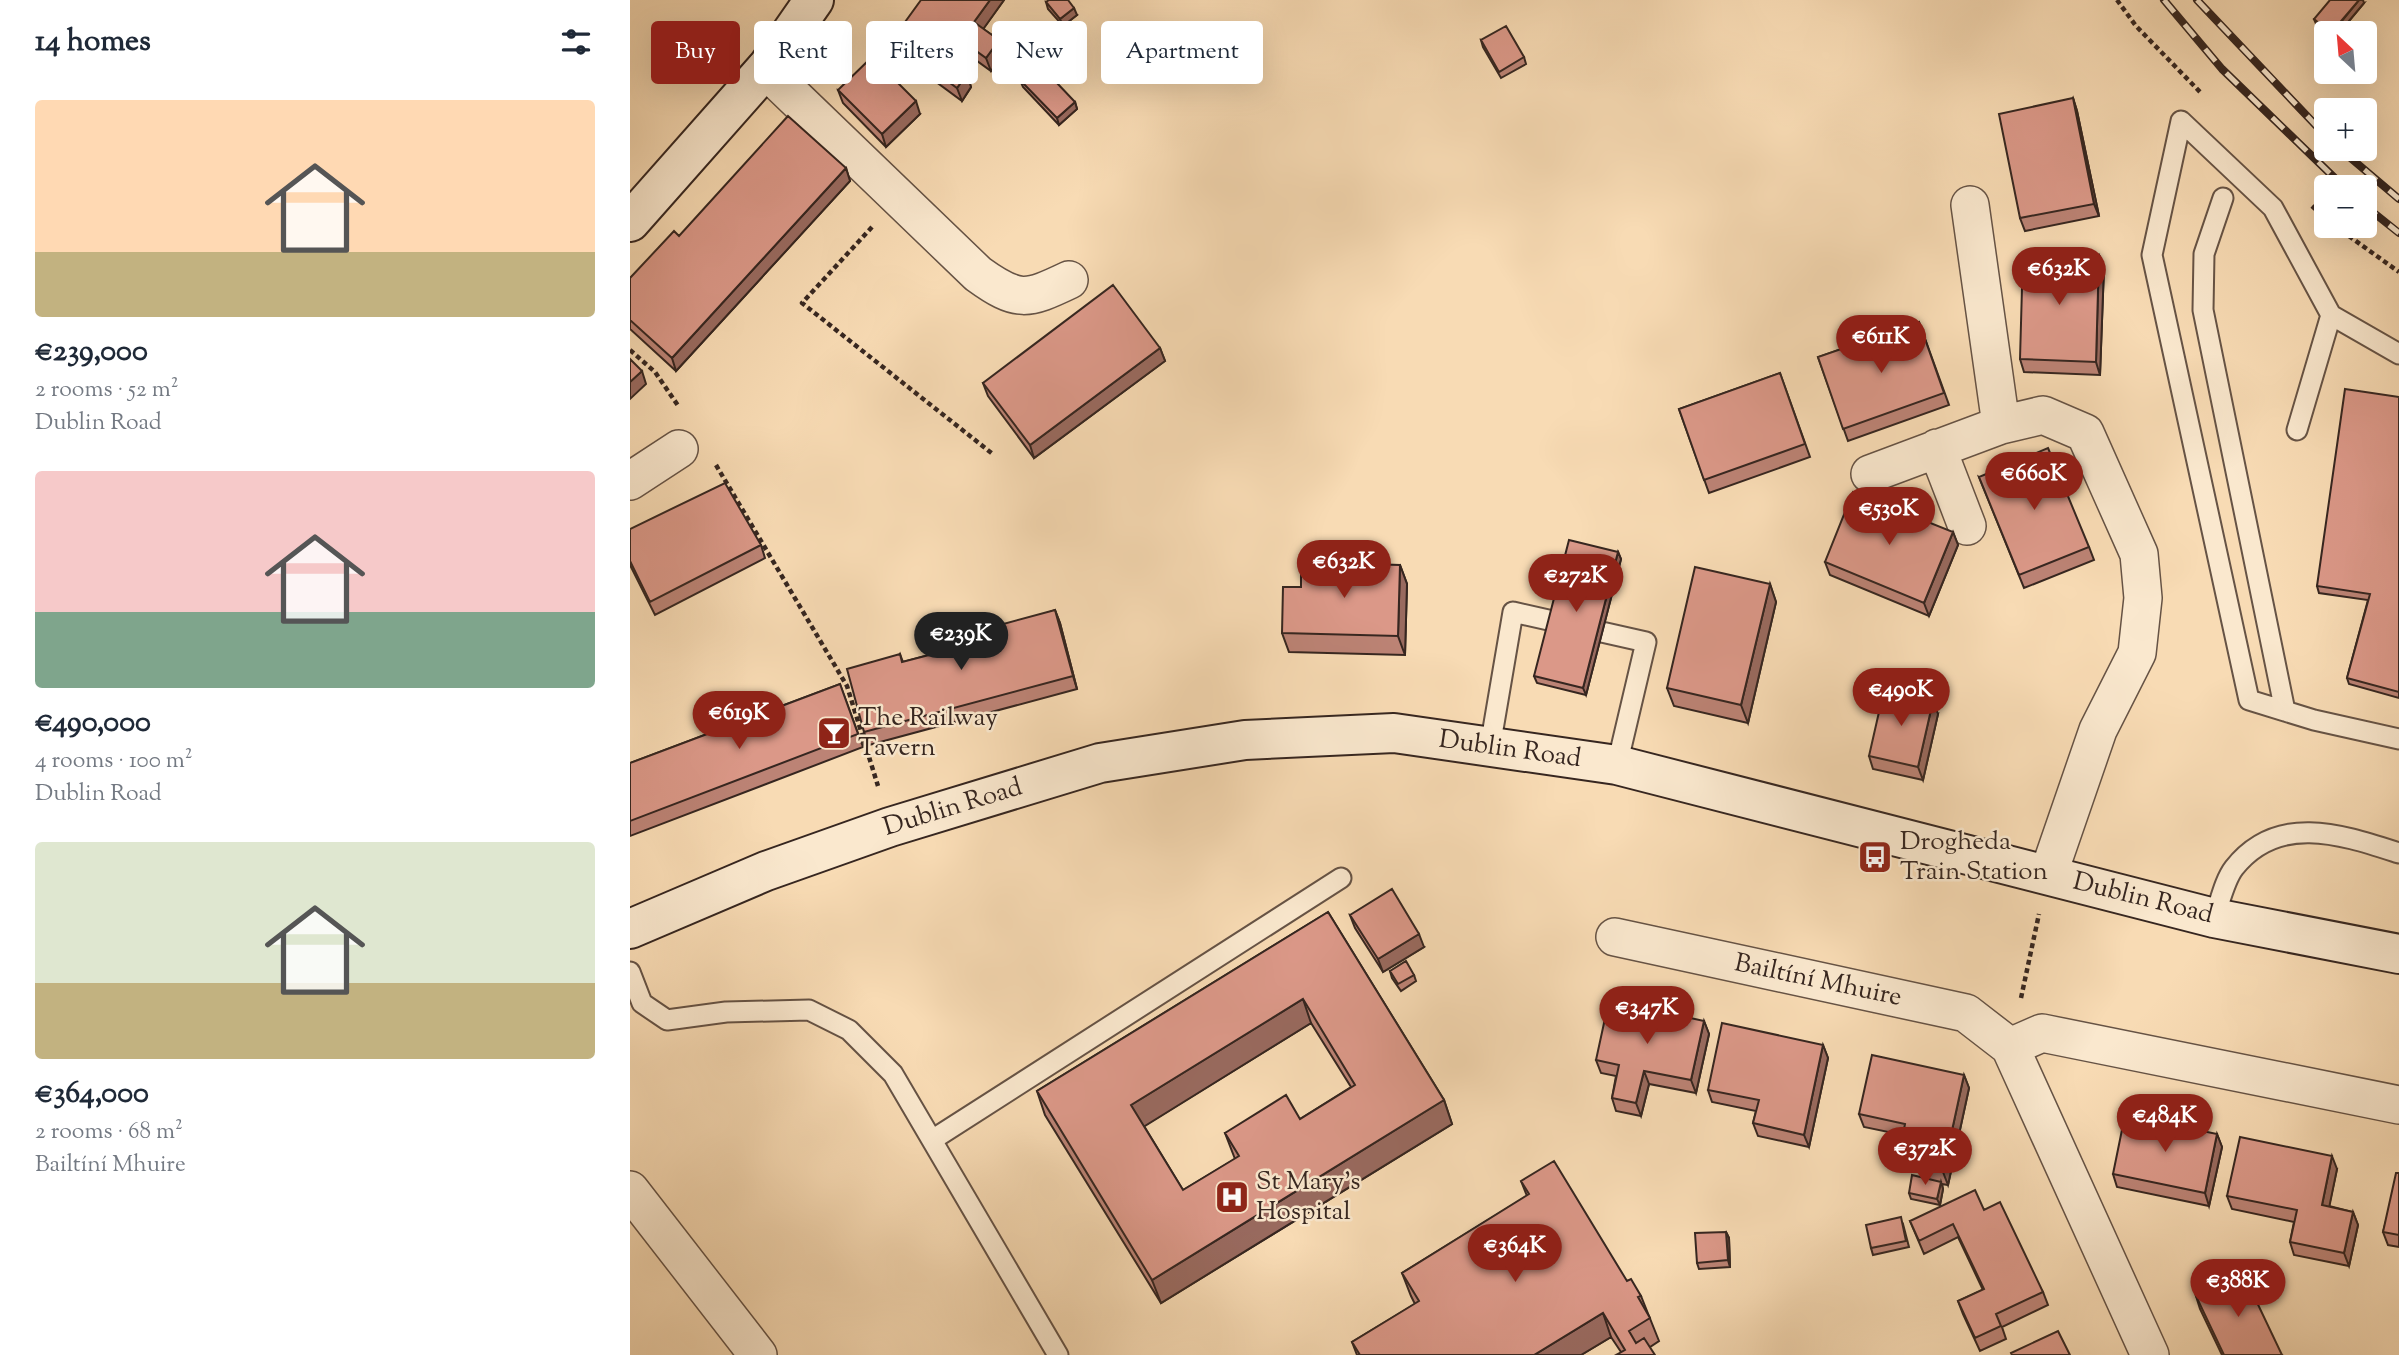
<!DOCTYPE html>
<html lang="en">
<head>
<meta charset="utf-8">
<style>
  body { margin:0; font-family:"Sorts Mill Goudy",serif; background:#f2f2f3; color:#1f2937; height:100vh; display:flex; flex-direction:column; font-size:26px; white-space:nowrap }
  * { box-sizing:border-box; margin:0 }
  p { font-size:23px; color:#747a83 }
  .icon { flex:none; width:38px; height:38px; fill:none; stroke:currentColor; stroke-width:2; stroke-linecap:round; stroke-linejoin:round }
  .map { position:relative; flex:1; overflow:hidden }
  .drawer { display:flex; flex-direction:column; background:#fff; width:630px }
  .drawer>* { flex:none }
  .guide { position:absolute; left:21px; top:21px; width:665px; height:63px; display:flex; gap:14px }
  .needle { width:46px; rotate:334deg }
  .controls { position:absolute; left:1684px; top:21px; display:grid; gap:14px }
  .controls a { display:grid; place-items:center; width:63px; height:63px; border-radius:7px; background:#fff; box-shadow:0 7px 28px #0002; font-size:35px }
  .price { position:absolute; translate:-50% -60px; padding:0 16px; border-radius:24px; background:#8f2418; color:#fff; font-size:23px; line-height:46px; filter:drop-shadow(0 2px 4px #0008) }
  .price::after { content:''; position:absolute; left:50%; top:42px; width:21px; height:16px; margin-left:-10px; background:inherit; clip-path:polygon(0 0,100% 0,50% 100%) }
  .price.selected { background:#222; color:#fff }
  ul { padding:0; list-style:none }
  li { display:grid; align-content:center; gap:14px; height:371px; padding:0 35px }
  li span { display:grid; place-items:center; height:217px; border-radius:7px; color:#555 }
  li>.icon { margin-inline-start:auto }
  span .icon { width:126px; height:126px; fill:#fffc; stroke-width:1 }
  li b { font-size:30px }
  h2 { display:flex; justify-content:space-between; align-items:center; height:84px; padding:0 35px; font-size:30px }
  .chip { padding:0 24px; border-radius:7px; background:#fff; box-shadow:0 7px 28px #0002; font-size:24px; line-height:63px }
  .chip.selected { background:#8f2418; color:#fff }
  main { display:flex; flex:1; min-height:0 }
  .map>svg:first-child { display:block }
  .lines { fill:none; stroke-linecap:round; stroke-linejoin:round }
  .lane-casing { stroke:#665345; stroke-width:23 }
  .street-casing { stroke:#665345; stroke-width:40 }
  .secondary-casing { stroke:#362620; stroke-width:42 }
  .path { stroke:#362620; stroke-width:4.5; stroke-dasharray:5 3.5; stroke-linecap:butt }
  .lane { stroke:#fae8ce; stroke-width:19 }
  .street { stroke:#fae8ce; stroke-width:37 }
  .secondary { stroke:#fae8ce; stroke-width:38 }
  .rail-casing { stroke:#362620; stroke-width:8 }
  .rail { stroke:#fae8ce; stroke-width:5; stroke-dasharray:16; stroke-linecap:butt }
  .wall { fill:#bc8375; stroke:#362620; stroke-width:2; fill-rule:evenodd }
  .shaded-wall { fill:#996a5f; stroke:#362620; stroke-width:2 }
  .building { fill:#db9888; stroke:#362620; stroke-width:2; fill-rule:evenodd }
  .labels { text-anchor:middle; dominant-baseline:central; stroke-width:5; stroke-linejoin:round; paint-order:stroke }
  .poi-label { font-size:26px; fill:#362620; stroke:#fae8ce; text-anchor:start }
  .street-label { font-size:26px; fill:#362620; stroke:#fae8ce }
</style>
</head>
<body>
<main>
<section class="drawer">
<h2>14 homes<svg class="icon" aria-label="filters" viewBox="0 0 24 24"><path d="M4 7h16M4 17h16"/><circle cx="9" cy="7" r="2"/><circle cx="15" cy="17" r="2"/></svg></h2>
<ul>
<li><span style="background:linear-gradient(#ffd9b3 70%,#c2b280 0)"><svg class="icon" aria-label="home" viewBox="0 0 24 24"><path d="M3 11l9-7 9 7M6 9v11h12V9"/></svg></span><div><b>€239,000</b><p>2 rooms · 52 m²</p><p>Dublin Road</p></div></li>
<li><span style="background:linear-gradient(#f6c9c9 65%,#7fa58c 0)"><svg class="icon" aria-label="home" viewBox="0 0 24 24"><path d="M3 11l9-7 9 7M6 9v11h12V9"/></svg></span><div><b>€490,000</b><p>4 rooms · 100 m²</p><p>Dublin Road</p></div></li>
<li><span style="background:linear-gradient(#dfe7d0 65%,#c2b280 0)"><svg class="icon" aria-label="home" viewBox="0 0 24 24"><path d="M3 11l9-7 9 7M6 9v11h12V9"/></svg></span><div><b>€364,000</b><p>2 rooms · 68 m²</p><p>Bailtíní Mhuire</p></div></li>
</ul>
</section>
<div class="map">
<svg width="1769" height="1355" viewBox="0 0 1769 1355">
  <rect width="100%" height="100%" fill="#f8dbb4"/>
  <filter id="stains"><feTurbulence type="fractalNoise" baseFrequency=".00286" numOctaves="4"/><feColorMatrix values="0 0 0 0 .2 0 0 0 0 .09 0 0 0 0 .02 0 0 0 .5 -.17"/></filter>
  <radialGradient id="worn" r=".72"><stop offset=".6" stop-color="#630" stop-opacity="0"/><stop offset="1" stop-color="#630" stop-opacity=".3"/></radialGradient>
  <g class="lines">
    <g class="lane-casing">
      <path id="lane" d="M 1593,198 L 1574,254 L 1573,310 L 1655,711
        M 1701,315 L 1643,208 L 1551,121 L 1522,255 L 1619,700 L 1684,720 L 1769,739
        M 1667,430 L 1701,315 L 1769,354
        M 860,747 L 883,612 L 1016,642 L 987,765
        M 1584,918 C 1590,903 1594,881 1604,868 C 1648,812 1713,835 1769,853
        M 0,972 L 12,1003 L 37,1020 L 96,1012 L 179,1010 L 219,1030 L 263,1074 L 428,1355
        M 302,1140 L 711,878"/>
    </g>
    <g class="street-casing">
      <path id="street" d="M 135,69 L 348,274 C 388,303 397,300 439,280
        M 1340,205 L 1371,425
        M 1307,448 L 1337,526
        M 1240,474 L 1371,425 L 1413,415 L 1455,433 L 1509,554 L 1513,598 L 1507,653 L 1468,730 L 1418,875
        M 0,481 L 49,449
        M 985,937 L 1336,1013 L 1380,1047 L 1520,1355
        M 1380,1047 L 1412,1033 L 1769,1105
        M 0,1190 L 128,1355"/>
    </g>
    <g class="secondary-casing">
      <path id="secondary" d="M 0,222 L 138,66 L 184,0
        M 0,929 L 136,871 L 260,827 L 470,763 L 615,740 L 764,733 L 987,765 L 1584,918 L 1769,954"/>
    </g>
    <path class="path" d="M 1487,0 L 1506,26 L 1571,93
      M 1682,206 L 1696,219
      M 1705,226 L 1769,272
      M 242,227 L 172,303 L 364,455
      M 0,350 L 25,372 L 49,407
      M 86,465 L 217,686 L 248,786
      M 1391,998 L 1409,914"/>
    <use href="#lane" class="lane"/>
    <use href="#street" class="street"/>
    <use href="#secondary" class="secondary"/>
    <g class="rail-casing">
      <path id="rail" d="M 1534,0 L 1592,69 L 1714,187
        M 1567,0 L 1696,136
        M 1710,149 L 1769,199
        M 1734,205 L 1769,233"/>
    </g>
    <use href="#rail" class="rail"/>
  </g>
  <path class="wall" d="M 374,0 L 353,29 L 369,40 L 374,53 L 361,71 L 336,53 L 326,66 L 337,74 L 341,87 L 332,101 L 267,53 L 262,40 Z
    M 416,2 L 447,15 L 433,26 L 418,9 Z
    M 1734,3 L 1709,33 L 1696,33 L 1687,26 L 1684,19 Z
    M 851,40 L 894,57 L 896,64 L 871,78 L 853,47 Z
    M 390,80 L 445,102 L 447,109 L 429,125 L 393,87 Z
    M 208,90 L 290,114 L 256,147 L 213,103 Z
    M 1443,98 L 1447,111 L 1469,216 L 1395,231 L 1390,218 Z
    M 216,168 L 220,181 L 46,371 L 0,329 L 0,278 L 49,236 Z
    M 1469,255 L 1474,267 L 1470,375 L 1394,372 L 1390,359 Z
    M 1289,322 L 1319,405 L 1218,441 L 1188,357 Z
    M 530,348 L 535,361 L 404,458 L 358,396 L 353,383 Z
    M 1150,373 L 1180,457 L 1079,493 L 1049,409 Z
    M 1769,397 L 1769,698 L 1719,684 L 1717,678 L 1738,600 L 1689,593 L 1687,586 Z
    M 1349,477 L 1459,547 L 1464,560 L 1394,588 Z
    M 0,529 L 131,545 L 135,558 L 25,615 L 0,565 Z
    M 1323,532 L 1328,545 L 1299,616 L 1200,575 L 1195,562 Z
    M 988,552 L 991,559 L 956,695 L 907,683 L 904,676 Z
    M 770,565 L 777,584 L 775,655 L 659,652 L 652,633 L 671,587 Z
    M 1140,584 L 1146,602 L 1118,723 L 1044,706 L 1037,688 Z
    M 425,610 L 430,623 L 447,689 L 239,745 L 234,732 L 270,654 L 273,662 L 299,655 Z
    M 210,684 L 233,747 L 0,836 L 0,763 Z
    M 1308,714 L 1293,780 L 1243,769 L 1239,756 Z
    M 698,912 L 814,1100 L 822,1124 L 531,1303 L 415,1115 L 407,1091 ZM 681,1023 L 721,1087 L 670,1119 L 595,1133 L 605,1159 L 553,1190 L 514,1126 Z
    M 720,915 L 794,947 L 753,972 L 725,928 Z
    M 760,971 L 784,975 L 786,981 L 771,991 L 762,978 Z
    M 1074,1021 L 1079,1034 L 1066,1093 L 1019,1084 L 1011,1116 L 986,1111 L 982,1098 L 986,1076 L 971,1073 L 966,1060 Z
    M 1193,1045 L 1198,1058 L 1179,1147 L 1128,1136 L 1123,1123 L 1126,1111 L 1082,1102 L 1078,1090 Z
    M 1334,1075 L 1339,1088 L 1318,1185 L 1312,1184 L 1313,1189 L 1310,1205 L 1281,1199 L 1279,1193 L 1297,1179 L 1293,1168 L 1299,1141 L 1296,1140 L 1290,1165 L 1274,1162 L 1270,1149 L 1273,1135 L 1234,1127 L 1229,1114 Z
    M 1587,1134 L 1592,1147 L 1579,1206 L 1487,1187 L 1483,1174 Z
    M 1707,1169 L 1699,1206 L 1723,1212 L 1728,1225 L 1719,1266 L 1664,1255 L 1660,1242 L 1664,1222 L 1602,1209 L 1597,1196 Z
    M 1769,1173 L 1769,1247 L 1758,1245 L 1753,1232 Z
    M 891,1181 L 997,1281 L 1011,1296 L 1029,1341 L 1020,1347 L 991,1352 L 981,1337 L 951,1355 L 727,1355 L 722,1342 L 785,1304 L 781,1296 L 772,1273 L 897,1196 Z
    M 1354,1210 L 1413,1292 L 1418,1305 L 1372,1327 L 1376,1339 L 1350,1351 L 1333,1314 L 1328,1301 L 1353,1290 L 1328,1237 L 1294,1254 L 1280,1221 Z
    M 1273,1224 L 1279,1247 L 1243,1255 L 1241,1248 Z
    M 1096,1232 L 1099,1238 L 1100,1267 L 1069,1269 L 1067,1263 Z
    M 1566,1296 L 1652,1355 L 1592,1355 L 1570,1309 Z"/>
  <path class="shaded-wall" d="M 360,0 L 374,0 L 349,35 L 344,22 Z
    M 1729,0 L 1733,0 L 1734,3 L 1709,33 L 1702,33 Z
    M 444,8 L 447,15 L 433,26 L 430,19 Z
    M 331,40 L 336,53 L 321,72 L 317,59 Z
    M 369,40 L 374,53 L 361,71 L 356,58 Z
    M 337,74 L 341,87 L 332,101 L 327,88 Z
    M 1443,98 L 1447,111 L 1469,216 L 1464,204 Z
    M 286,101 L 290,114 L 256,147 L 252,134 Z
    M 445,102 L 447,109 L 429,125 L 427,118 Z
    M 216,168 L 220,181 L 46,371 L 42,358 Z
    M 1469,255 L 1474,267 L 1470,375 L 1466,362 Z
    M 530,348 L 535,361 L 404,458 L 400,445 Z
    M 12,371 L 16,384 L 0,399 L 0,382 Z
    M 1323,532 L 1328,545 L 1299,616 L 1294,603 Z
    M 988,552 L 991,559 L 956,695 L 953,688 Z
    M 770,565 L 777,584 L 775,655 L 768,636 Z
    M 1140,584 L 1146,602 L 1118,723 L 1111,705 Z
    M 425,610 L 430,623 L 447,689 L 443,676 Z
    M 1303,701 L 1308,714 L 1293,780 L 1288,767 Z
    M 789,934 L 794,947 L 753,972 L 748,959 Z
    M 673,999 L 681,1023 L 510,1129 L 501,1105 Z
    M 1074,1021 L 1079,1034 L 1066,1093 L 1061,1080 Z
    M 1193,1045 L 1198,1058 L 1179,1147 L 1174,1135 Z
    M 1014,1071 L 1019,1084 L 1011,1116 L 1006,1103 Z
    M 1334,1075 L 1339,1088 L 1318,1185 L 1313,1172 Z
    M 814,1100 L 822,1124 L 531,1303 L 522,1280 Z
    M 1291,1128 L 1296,1140 L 1290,1165 L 1286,1152 Z
    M 1587,1134 L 1592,1147 L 1579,1206 L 1575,1193 Z
    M 1702,1156 L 1707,1169 L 1697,1218 L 1692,1205 Z
    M 1311,1182 L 1313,1189 L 1310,1205 L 1307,1199 Z
    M 1723,1212 L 1728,1225 L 1719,1266 L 1714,1253 Z
    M 1096,1232 L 1099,1238 L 1100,1267 L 1098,1260 Z
    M 973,1313 L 981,1337 L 951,1355 L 904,1355 Z"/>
  <path class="building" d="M 291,0 L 360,0 L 344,22 L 369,40 L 356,58 L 331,40 L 317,59 L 337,74 L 327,88 L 262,40 Z
    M 419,0 L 438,0 L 444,8 L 430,19 L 416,2 Z
    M 1700,0 L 1729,0 L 1701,33 L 1684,19 Z
    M 876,26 L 894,57 L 869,72 L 851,40 Z
    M 242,57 L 286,101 L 252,134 L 208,90 Z
    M 408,63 L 445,102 L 427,118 L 390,80 Z
    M 1443,98 L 1464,204 L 1390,218 L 1369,114 Z
    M 158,116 L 216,168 L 42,358 L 0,320 L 0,278 L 44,231 L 49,236 Z
    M 1393,252 L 1469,255 L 1466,362 L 1390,359 Z
    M 483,285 L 530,348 L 400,445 L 353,383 Z
    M 1289,322 L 1314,393 L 1213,429 L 1188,357 Z
    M 0,359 L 12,371 L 0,382 Z
    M 1150,373 L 1175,444 L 1074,480 L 1049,409 Z
    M 1715,389 L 1769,397 L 1769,692 L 1717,678 L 1740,594 L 1687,586 Z
    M 1418,448 L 1459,547 L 1389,575 L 1349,477 Z
    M 95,483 L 131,545 L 20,602 L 0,561 L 0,529 Z
    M 1223,492 L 1323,532 L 1294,603 L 1195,562 Z
    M 939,540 L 988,552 L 953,688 L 904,676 Z
    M 671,562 L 770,565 L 768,636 L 652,633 L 653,587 L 671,587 Z
    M 1065,567 L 1140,584 L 1111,705 L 1037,688 Z
    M 425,610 L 443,676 L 234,732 L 217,669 L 270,654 L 272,662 L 299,655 L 296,645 Z
    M 210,684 L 228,734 L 0,821 L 0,763 Z
    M 1254,690 L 1303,701 L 1288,767 L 1239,756 Z
    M 762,889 L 789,934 L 748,959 L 720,915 Z
    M 698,912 L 814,1100 L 522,1280 L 407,1091 ZM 673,999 L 725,1085 L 670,1119 L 656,1095 L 595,1133 L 609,1156 L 553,1190 L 501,1105 Z
    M 776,961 L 784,975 L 768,984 L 760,971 Z
    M 979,1000 L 1074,1021 L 1061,1080 L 1014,1071 L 1006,1103 L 982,1098 L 989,1065 L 966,1060 Z
    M 1092,1023 L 1193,1045 L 1174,1135 L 1123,1123 L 1129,1100 L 1078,1090 Z
    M 1242,1055 L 1334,1075 L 1313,1172 L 1293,1168 L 1301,1129 L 1291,1128 L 1286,1152 L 1270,1149 L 1275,1124 L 1229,1114 Z
    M 1495,1115 L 1587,1134 L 1575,1193 L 1483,1174 Z
    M 1610,1137 L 1702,1156 L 1692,1205 L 1723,1212 L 1714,1253 L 1660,1242 L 1667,1210 L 1597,1196 Z
    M 924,1161 L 997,1281 L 1001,1279 L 1011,1296 L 1008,1297 L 1020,1318 L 999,1331 L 1006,1343 L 1014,1338 L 1025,1355 L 986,1355 L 995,1350 L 973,1313 L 904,1355 L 730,1355 L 722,1342 L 789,1301 L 772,1273 L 899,1194 L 891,1181 Z
    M 1766,1173 L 1769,1173 L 1769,1235 L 1753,1232 Z
    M 1282,1175 L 1311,1182 L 1307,1199 L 1279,1193 Z
    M 1345,1190 L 1354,1210 L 1370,1202 L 1413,1292 L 1366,1314 L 1371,1326 L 1345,1338 L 1328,1301 L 1354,1289 L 1323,1224 L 1289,1241 L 1280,1221 Z
    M 1271,1217 L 1276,1241 L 1241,1248 L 1236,1225 Z
    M 1096,1232 L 1098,1260 L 1067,1263 L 1065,1233 Z
    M 1613,1273 L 1652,1355 L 1594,1355 L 1566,1296 Z
    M 1428,1331 L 1440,1355 L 1382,1355 L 1381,1353 Z"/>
  <defs>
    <g id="bar-square" transform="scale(1.75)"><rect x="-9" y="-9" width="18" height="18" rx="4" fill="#8f2418" stroke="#fae8ce"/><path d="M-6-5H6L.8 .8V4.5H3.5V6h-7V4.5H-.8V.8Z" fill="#fff"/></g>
    <g id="bus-square" transform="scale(1.75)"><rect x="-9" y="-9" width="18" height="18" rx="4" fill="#8f2418" stroke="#fae8ce"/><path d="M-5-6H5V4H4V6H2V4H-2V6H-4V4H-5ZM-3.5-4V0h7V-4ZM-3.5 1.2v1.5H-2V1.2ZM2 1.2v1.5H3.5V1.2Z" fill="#fff"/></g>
    <g id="hospital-square" transform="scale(1.75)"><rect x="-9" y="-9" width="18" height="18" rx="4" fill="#8f2418" stroke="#fae8ce"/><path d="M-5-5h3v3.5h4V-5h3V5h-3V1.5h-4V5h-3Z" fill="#fff"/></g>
  </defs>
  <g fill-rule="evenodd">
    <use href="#bar-square" x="204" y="733"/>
    <use href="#bus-square" x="1245" y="857"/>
    <use href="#hospital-square" x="602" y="1197"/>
  </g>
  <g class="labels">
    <g class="poi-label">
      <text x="228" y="718">The Railway<tspan x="228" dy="30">Tavern</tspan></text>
      <text x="1270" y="842">Drogheda<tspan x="1270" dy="30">Train Station</tspan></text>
      <text x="626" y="1182">St Mary's<tspan x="626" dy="30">Hospital</tspan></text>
    </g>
    <g class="street-label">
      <text transform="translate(880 750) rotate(8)">Dublin Road</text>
      <text transform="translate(323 808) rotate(-17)">Dublin Road</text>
      <text transform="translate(1513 899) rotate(14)">Dublin Road</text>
      <text transform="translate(1188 981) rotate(12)">Bailtíní Mhuire</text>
    </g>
  </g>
  <rect width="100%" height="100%" filter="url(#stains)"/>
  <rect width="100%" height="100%" fill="url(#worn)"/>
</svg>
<div class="controls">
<a><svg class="needle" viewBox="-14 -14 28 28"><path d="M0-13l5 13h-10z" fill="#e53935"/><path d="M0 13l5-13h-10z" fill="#747a83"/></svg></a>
<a>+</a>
<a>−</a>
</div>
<b class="price" style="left:1429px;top:307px">€632K</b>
<b class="price" style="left:1251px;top:375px">€611K</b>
<b class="price" style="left:1404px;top:512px">€660K</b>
<b class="price" style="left:1259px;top:547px">€530K</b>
<b class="price" style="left:714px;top:600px">€632K</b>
<b class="price" style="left:946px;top:614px">€272K</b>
<b class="price selected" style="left:331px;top:672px">€239K</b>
<b class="price" style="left:1271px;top:728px">€490K</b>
<b class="price" style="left:109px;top:751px">€619K</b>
<b class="price" style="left:1017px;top:1046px">€347K</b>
<b class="price" style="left:1535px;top:1154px">€484K</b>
<b class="price" style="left:1295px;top:1187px">€372K</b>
<b class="price" style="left:885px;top:1284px">€364K</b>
<b class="price" style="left:1608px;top:1319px">€388K</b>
<div class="guide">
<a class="chip selected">Buy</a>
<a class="chip">Rent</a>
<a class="chip">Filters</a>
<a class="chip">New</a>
<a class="chip">Apartment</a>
</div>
</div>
</main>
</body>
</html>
